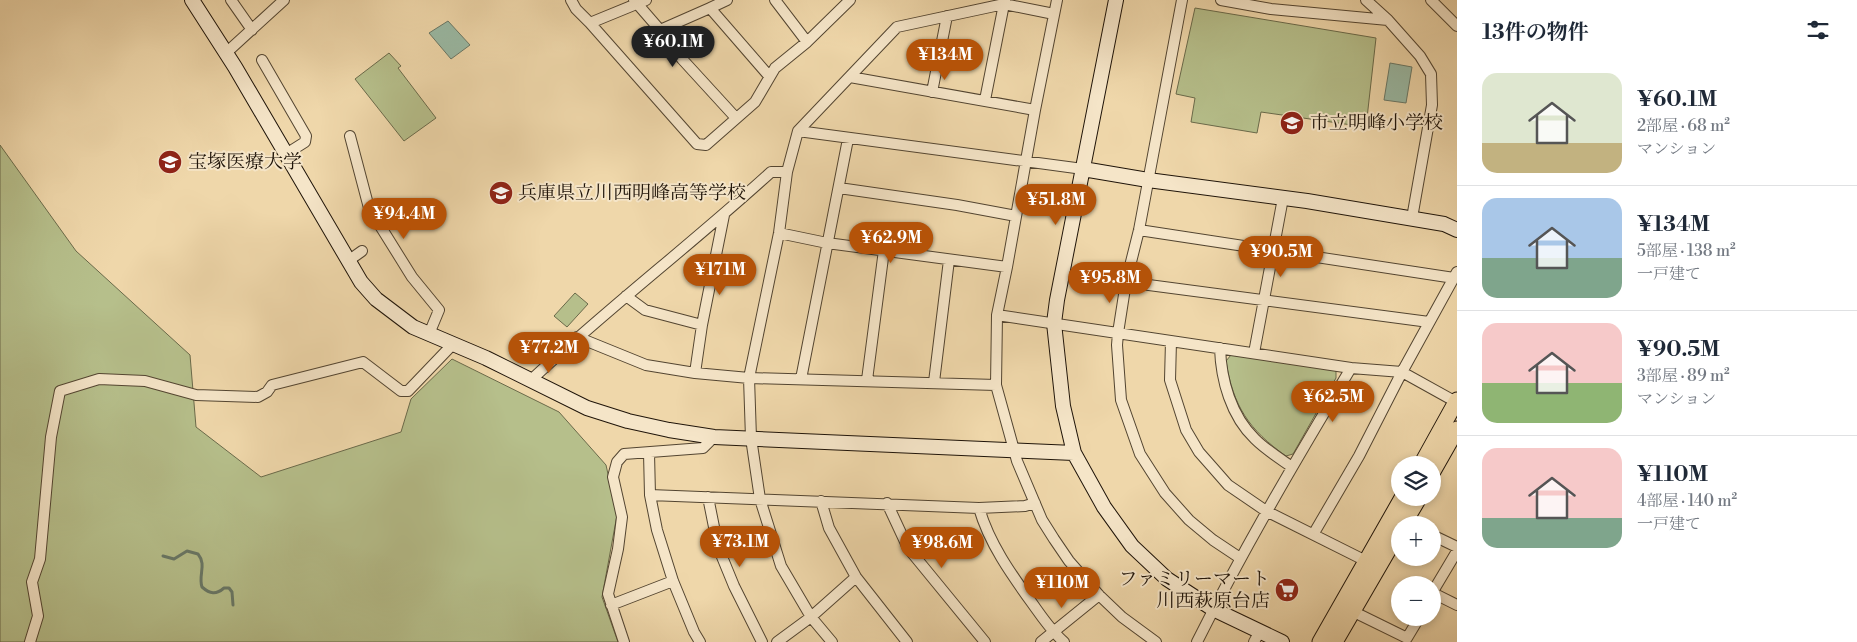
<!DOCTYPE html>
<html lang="ja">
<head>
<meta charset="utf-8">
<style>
  body { margin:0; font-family:"Libre Bodoni","Noto Serif JP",serif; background:#f2f2f3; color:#1f2937; height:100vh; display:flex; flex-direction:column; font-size:19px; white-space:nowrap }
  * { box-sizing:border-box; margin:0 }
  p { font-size:16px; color:#747a83 }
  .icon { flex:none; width:28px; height:28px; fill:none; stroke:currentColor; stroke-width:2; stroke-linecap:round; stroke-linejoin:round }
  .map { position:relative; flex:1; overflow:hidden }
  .details { display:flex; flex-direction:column; background:#fff; width:400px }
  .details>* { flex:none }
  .buttons { position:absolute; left:1391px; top:456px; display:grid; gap:10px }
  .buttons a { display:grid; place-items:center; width:50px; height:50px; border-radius:50%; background:#fff; box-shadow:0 2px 8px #0003; font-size:25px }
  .price { position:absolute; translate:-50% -42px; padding:0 11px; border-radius:18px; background:#b45309; color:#fff; font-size:16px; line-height:32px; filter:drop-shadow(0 1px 2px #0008) }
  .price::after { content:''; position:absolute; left:50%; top:30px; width:15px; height:11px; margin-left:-8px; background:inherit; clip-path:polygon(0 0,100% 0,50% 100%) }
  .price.active { background:#222; color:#fff }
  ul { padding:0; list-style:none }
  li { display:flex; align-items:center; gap:15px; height:125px; padding:0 25px }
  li+li { border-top:1px solid #e0e1e3 }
  li span { display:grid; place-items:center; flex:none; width:140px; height:100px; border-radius:15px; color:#555 }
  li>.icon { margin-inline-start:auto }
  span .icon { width:60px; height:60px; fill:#fffc; stroke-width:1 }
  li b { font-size:21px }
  h2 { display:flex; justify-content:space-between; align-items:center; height:60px; padding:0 25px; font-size:21px }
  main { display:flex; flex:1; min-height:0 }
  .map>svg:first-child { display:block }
  .green { fill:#b6bf8b; stroke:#6a6a4a }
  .water { fill:#9abaa5; stroke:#697867 }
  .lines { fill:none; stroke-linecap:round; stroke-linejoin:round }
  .stream { stroke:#697867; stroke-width:3 }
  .street-casing { stroke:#534531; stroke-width:12 }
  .secondary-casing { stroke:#1f1409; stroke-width:16 }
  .primary-casing { stroke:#1f1409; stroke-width:17 }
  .street { stroke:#f5e5c8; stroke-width:10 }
  .secondary { stroke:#f5e5c8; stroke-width:14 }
  .primary { stroke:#efd7aa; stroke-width:15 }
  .labels { text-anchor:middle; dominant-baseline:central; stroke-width:4; stroke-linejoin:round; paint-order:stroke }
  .poi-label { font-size:19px; fill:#1f1409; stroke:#f5e5c8; text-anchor:start }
</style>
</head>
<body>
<main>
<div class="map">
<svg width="1457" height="642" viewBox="0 0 1457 642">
  <rect width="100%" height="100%" fill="#efd7aa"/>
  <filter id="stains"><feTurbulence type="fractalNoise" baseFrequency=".004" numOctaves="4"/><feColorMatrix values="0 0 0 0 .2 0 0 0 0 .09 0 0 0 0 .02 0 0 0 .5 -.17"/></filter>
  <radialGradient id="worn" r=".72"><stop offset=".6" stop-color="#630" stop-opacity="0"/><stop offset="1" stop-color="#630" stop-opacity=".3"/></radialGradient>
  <path class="green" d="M 1195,8 L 1376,38 L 1366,127 L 1261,112 L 1257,133 L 1191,122 L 1195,98 L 1176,94 Z
    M 389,53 L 401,66 L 398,68 L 436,118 L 404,141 L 355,79 Z
    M 0,145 L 76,251 L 190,355 L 196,427 L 261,477 L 401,432 L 411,399 L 452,359 L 559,412 L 606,465 L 617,515 L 602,597 L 618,642 L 0,642 Z
    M 575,293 L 588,304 L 567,327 L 554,316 Z
    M 1231,355 L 1333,369 L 1336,371 L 1336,378 L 1293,454 L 1286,456 C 1249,430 1233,406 1226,361 Z"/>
  <path class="water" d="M 448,21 L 470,45 L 451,59 L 429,33 Z
    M 1390,63 L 1412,67 L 1406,103 L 1384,100 Z"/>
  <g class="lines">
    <path class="stream" d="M 163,556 L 174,559 L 187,551 L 198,554 C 207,565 198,575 202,587 C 210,594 216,595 224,588 L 229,588 L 232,592 L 233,605"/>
    <g class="street-casing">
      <path id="street" d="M 231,0 L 252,30
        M 571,0 L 576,9 L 590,23
        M 634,0 L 660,30 L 682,59 L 736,118
        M 646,0 L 590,23 L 697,144 L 706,145 L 755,102 L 775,68 L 807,42 L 850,0
        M 727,0 L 710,8 L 769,76
        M 775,0 L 807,42
        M 1057,0 L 1035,110 L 1007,267 L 997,315 L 996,385 L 1017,461 L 1042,520 L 1054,539 L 1069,561 L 1099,595 L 1122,617 L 1156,642
        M 1182,0 L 1139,230 L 1126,282 L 1118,333 L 1117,345 L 1121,400 L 1140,454 L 1165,493 L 1189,520 L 1213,540 L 1240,558
        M 1221,0 L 1271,9 L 1388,20 L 1420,56 L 1431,74 L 1432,105 L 1412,218
        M 1366,0 L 1388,20
        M 1431,0 L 1457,26
        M 660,30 L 710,8
        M 226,53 L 284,0
        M 262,60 L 306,136 L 305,142 L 286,154
        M 850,77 L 1035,110
        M 932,92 L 947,16
        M 985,100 L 1004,4 L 1054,14
        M 798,131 L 1083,169
        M 350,136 L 369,208 L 412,277 L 439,310 L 429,334
        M 839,188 L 957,205 L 1016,216
        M 1139,230 L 1454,278
        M 779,233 L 827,243 L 1007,267
        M 348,261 L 362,251
        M 1126,282 L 1429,322
        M 626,296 L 645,310 L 702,325
        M 997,315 L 1351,368
        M 577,337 L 646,365 L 695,373 L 749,378 L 996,385
        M 1171,341 L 1170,380 L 1186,430 L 1199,452 L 1214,469 L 1228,485 L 1266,511 L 1366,561
        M 1220,348 C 1221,380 1231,416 1255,439 C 1266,450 1279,458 1292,467
        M 1254,353 L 1283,198
        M 695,373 L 702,325 L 724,215
        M 801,379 L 848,139
        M 867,380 L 884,250
        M 530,381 C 608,308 692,244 771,172 L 787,172
        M 934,382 L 949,260
        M 649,453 L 650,495 L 657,530 L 673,581 L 694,632 L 700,642
        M 650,495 L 979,508 L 1025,506 L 1035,503
        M 708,497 L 718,547 L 734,586 L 762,642
        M 821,501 L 829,528 L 856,577 L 907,642
        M 887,503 L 908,548 L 985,642
        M 979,508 C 989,543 1011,574 1032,603 C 1042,617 1051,631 1064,642
        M 1314,533 L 1359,456 L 1402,372 L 1456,402
        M 1432,535 L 1457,547
        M 1432,593 L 1457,551
        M 1433,593 L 1457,605
        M 611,605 L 673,581
        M 1352,611 L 1407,638 L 1419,618
        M 30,642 L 38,616 L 32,582 L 40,559 L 51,437 L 60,391 L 99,379 L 145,381 L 196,395 L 258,397 L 267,392 L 272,385 L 363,362 L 401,391 L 408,391 L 453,344
        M 624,642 L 608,594 L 618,549 L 622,517 L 613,477 L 617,462 L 624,454 L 703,448 L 714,437
        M 777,642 L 811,617 L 856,577
        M 832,642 L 811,617 L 781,566 L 760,499 L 751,438 L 749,378 L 779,233 L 787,172 L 798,131 L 897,27 L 1004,4 L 1005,0
        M 1041,642 L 1099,595
        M 1197,642 C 1244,548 1297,458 1351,368 L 1402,372 L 1457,272
        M 1254,642 L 1260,631"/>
    </g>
    <g class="secondary-casing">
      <path id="secondary" d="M 192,0 L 235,67 L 361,282 L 376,299 L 413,327 L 486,358 L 587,408 L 628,421 L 669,430 L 714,437 L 1074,453
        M 1116,0 L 1057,300 L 1054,323 L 1063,406 L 1074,453 L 1104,507 L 1132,546 L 1167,579 L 1213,609 L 1282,642
        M 1083,169 L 1148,180 L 1307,201 L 1444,224 L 1457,230"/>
    </g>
    <g class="primary-casing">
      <path id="primary" d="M 1421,465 L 1457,400
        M 1432,473 L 1457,429
        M 1403,525 L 1419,498
        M 1320,642 L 1402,498
        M 1335,642 L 1400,530"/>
    </g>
    <use href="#street" class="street"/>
    <use href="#secondary" class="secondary"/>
    <use href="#primary" class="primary"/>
  </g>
  <defs>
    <g id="school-disc" transform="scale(1.25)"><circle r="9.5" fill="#8f2418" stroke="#f5e5c8"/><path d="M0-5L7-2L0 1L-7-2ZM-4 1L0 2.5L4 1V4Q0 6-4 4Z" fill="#fff"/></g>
    <g id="supermarket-disc" transform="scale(1.25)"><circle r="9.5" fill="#8f2418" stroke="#f5e5c8"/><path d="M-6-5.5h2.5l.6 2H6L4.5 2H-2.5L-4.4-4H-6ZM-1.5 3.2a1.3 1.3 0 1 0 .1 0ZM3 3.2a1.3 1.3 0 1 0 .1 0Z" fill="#fff"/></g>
  </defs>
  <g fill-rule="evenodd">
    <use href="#school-disc" x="1292" y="123"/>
    <use href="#school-disc" x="170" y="162"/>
    <use href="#school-disc" x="501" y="193"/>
    <use href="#supermarket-disc" x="1287" y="590"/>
  </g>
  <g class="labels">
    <g class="poi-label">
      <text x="1310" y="123">市立明峰小学校</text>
      <text x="188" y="162">宝塚医療大学</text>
      <text x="518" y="193">兵庫県立川西明峰高等学校</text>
      <text x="1270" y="579" text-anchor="end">ファミリーマート<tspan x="1270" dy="22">川西萩原台店</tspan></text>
    </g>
  </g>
  <rect width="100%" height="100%" filter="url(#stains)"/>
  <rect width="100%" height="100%" fill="url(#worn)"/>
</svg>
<div class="buttons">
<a><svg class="icon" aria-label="layers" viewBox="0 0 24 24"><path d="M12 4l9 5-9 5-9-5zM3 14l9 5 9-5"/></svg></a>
<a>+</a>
<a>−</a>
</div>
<b class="price active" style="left:673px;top:68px">¥60.1M</b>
<b class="price" style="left:945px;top:81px">¥134M</b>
<b class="price" style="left:1056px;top:226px">¥51.8M</b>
<b class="price" style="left:404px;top:240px">¥94.4M</b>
<b class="price" style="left:891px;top:264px">¥62.9M</b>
<b class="price" style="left:1281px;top:278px">¥90.5M</b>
<b class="price" style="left:720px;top:296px">¥171M</b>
<b class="price" style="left:1110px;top:304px">¥95.8M</b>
<b class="price" style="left:549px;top:374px">¥77.2M</b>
<b class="price" style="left:1333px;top:423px">¥62.5M</b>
<b class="price" style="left:740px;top:568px">¥73.1M</b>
<b class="price" style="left:942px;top:569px">¥98.6M</b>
<b class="price" style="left:1062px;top:609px">¥110M</b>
</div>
<section class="details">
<h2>13件の物件<svg class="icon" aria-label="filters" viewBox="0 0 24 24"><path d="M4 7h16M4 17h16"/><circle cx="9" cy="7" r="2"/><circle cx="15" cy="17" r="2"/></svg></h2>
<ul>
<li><span style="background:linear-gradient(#dfe7d0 70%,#c2b280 0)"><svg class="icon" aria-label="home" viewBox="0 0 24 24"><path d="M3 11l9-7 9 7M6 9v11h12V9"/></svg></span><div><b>¥60.1M</b><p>2部屋 · 68 m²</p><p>マンション</p></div></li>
<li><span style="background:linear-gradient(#a9c7e8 60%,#7fa58c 0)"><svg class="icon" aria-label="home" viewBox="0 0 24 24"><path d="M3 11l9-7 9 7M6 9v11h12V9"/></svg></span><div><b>¥134M</b><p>5部屋 · 138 m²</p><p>一戸建て</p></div></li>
<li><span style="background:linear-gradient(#f6c9c9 60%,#8fb573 0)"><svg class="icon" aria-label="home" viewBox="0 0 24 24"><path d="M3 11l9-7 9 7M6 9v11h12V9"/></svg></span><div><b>¥90.5M</b><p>3部屋 · 89 m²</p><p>マンション</p></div></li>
<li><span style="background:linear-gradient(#f6c9c9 70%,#7fa58c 0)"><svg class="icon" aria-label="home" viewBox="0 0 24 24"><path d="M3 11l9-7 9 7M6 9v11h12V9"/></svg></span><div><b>¥110M</b><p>4部屋 · 140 m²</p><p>一戸建て</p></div></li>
</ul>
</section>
</main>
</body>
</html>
